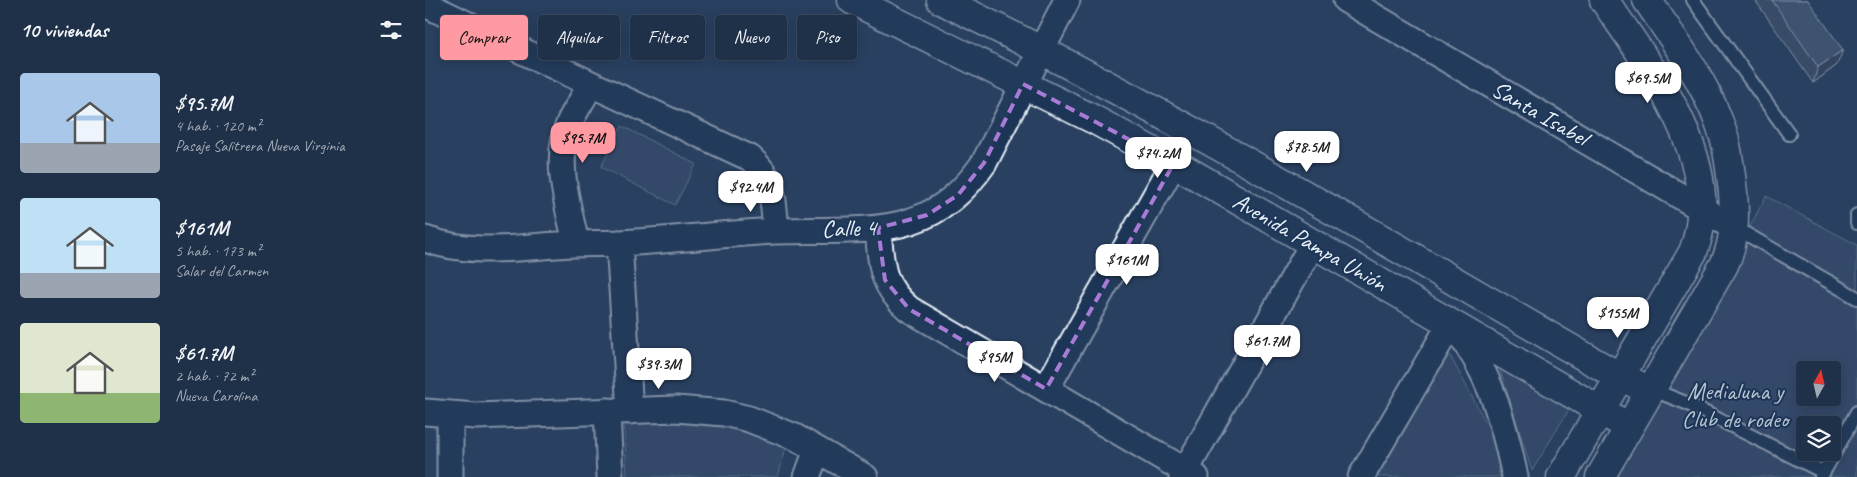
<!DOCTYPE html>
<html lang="es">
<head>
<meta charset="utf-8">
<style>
  body { margin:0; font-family:Caveat,sans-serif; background:#273850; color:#f1f3f6; height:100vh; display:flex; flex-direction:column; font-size:19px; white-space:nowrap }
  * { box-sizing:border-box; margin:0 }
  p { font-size:16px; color:#a1a9b4 }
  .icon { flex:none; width:28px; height:28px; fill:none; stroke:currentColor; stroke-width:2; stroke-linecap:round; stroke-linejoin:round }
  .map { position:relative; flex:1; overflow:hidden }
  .sheet { display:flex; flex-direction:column; background:#1f3049; width:425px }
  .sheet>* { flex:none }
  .top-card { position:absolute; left:15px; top:15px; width:475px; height:45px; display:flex; gap:10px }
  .needle { width:32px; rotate:8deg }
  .fabs { position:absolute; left:1371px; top:361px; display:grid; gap:10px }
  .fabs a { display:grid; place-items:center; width:45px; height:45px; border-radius:5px; background:#1f3049; box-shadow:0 2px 12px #0003,0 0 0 1px #3c4b61; font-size:25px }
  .price { position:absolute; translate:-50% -42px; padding:0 11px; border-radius:10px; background:#fff; color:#222; font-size:16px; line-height:32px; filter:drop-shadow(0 1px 2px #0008) }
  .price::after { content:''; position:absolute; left:50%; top:30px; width:15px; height:11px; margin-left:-8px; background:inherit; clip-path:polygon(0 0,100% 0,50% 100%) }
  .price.active { background:#ff9aa2; color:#111 }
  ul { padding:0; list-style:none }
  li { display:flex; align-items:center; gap:15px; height:125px; padding:0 20px }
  li span { display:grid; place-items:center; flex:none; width:140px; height:100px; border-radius:5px; color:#555 }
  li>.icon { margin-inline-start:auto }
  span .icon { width:60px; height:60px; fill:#fffc; stroke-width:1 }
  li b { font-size:21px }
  h2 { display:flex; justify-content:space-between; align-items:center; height:60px; padding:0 20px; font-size:21px }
  .tag { padding:0 18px; border-radius:5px; background:#1f3049; box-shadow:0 2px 12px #0003,0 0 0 1px #3c4b61; font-size:18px; line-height:45px }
  .tag.active { background:#ff9aa2; color:#111 }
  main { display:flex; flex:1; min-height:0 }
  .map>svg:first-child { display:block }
  .green { fill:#415774; stroke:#94a4b6; fill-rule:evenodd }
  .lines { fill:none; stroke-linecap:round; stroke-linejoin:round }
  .service-casing { stroke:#e8f1f8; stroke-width:16 }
  .minor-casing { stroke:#e8f1f8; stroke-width:29 }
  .tertiary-casing { stroke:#e8f1f8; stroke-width:31 }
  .service { stroke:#1d3557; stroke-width:12 }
  .minor { stroke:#1d3557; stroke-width:25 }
  .tertiary { stroke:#1d3557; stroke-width:28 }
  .wall { fill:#495b71; stroke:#e8f1f8 }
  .shaded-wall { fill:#3c4a5c; stroke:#e8f1f8 }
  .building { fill:#556a83; stroke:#e8f1f8 }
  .marked { fill:none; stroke:#a77bd6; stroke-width:4; stroke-dasharray:10 6; stroke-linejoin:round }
  .labels { text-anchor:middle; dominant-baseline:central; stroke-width:4; stroke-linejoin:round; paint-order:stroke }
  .street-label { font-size:24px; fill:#e8f1f8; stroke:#1d3557 }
  .park-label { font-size:24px; fill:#b6c3d0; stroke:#1d3557 }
</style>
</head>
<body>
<main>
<section class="sheet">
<h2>10 viviendas<svg class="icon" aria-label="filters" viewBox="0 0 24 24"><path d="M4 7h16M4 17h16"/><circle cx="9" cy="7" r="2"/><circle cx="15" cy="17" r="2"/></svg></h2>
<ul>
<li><span style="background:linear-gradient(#a9c7e8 70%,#9aa5b1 0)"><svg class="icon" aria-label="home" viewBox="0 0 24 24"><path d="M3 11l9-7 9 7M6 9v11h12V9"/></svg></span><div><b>$95.7M</b><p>4 hab. · 120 m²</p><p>Pasaje Salitrera Nueva Virginia</p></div></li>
<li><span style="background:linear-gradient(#bfe0f5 75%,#9aa5b1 0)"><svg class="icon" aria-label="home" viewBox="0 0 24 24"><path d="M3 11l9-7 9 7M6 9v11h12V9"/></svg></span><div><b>$161M</b><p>5 hab. · 173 m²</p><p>Salar del Carmen</p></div></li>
<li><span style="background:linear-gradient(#dfe7d0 70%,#8fb573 0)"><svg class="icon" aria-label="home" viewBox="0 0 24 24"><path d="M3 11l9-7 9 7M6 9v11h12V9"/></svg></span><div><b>$61.7M</b><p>2 hab. · 72 m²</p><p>Nueva Carolina</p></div></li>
</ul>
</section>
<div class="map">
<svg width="1432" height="477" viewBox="0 0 1432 477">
  <rect width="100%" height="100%" fill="#294061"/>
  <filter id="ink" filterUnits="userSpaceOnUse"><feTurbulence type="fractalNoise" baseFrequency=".02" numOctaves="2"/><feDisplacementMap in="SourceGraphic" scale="10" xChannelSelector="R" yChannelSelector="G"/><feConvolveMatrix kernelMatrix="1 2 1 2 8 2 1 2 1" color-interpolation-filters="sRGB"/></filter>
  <g filter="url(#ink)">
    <path class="green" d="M 197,126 L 271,164 L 250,205 L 176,167 Z
      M 1341,196 L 1432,245 L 1432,477 L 1192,477 ZM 1380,370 L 1408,370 L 1408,398 L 1380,398 ZM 1380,425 L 1408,425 L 1408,452 L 1380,452 Z
      M 1022,350 L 1067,434 L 1076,477 L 950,477 Z
      M 1073,364 L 1145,408 L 1107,471 Z
      M 295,417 L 362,444 L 353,477 L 202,477 L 199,423 Z"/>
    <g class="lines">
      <g class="service-casing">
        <path id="service" d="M 1268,0 L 1364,134
          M 1432,215 L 1432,223
          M 1309,227 L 1432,298
          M 1225,391 L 1233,392 L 1261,403 L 1398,472
          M 1396,477 L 1432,412"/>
      </g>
      <g class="minor-casing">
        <path id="minor" d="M 921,0 L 1308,227
          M 0,4 L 166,84 L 325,158 C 350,179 348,201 351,231
          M 453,228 C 456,263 455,285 484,309 L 771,477
          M 0,239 C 51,257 98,246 150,244 C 165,243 180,244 196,243 C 247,240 299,234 350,231 C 392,229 448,234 486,221 C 518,211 540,190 559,163 L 642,0
          M 151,243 C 143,205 128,160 145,121 C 151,109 159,97 166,84
          M 194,243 L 205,411
          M 621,389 L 749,163
          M 182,411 L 185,477
          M 0,412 L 51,416 L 251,409 L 299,413 L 324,419 L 370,437 L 440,477
          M 25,477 L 25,415
          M 382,477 L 392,450
          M 757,477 L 888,243
          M 936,477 L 1026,323 C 1065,370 1078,419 1090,477"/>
      </g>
      <g class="tertiary-casing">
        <path id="tertiary" d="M 427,0 L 668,119 L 749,163 L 1204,427
          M 516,0 C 744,111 961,242 1181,369 L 1225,391
          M 1136,477 L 1268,252 C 1302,164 1226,69 1179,0
          M 1175,477 L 1299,265 C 1310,242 1310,218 1308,193 C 1306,175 1304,155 1299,137 C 1284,86 1251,43 1222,0"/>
      </g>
      <use href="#service" class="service"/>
      <use href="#minor" class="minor"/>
      <use href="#tertiary" class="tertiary"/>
    </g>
    <path class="wall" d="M 1330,0 L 1383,0 L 1412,65 L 1388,83 Z"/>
    <path class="shaded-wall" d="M 1418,50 L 1412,65 L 1388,83 L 1393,67 Z"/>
    <path class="building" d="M 1347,0 L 1383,0 L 1418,50 L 1393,67 Z"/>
  </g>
  <path d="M0 0H1432V477H0ZM 598,84 L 749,163 L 621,389 L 484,309 L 460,280 L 453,228 L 502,215 L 533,195 L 559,163 Z" fill="#294061" fill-opacity=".55" fill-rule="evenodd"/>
  <path class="marked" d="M 598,84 L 749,163 L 621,389 L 484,309 L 460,280 L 453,228 L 502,215 L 533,195 L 559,163 Z"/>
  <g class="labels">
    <g class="street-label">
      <text transform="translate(1115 113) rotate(30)">Santa Isabel</text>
      <text transform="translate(424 228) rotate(-2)">Calle 4</text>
      <text transform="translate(885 242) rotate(30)">Avenida Pampa Unión</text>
    </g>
    <g class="park-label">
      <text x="1310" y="391">Medialuna y<tspan x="1310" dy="28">Club de rodeo</tspan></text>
    </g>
  </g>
</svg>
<div class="fabs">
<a><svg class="needle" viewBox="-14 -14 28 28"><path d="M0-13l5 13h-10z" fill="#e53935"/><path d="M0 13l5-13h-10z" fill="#a1a9b4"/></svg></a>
<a><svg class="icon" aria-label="layers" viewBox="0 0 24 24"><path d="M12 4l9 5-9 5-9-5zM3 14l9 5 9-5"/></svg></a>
</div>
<b class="price" style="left:1223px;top:104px">$69.5M</b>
<b class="price active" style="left:158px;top:164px">$95.7M</b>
<b class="price" style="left:882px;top:173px">$78.5M</b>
<b class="price" style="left:733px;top:179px">$74.2M</b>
<b class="price" style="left:326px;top:213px">$92.4M</b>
<b class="price" style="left:702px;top:286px">$161M</b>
<b class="price" style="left:1193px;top:339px">$155M</b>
<b class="price" style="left:842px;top:367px">$61.7M</b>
<b class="price" style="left:570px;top:383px">$95M</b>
<b class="price" style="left:234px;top:390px">$39.3M</b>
<div class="top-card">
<a class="tag active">Comprar</a>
<a class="tag">Alquilar</a>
<a class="tag">Filtros</a>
<a class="tag">Nuevo</a>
<a class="tag">Piso</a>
</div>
</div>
</main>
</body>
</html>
